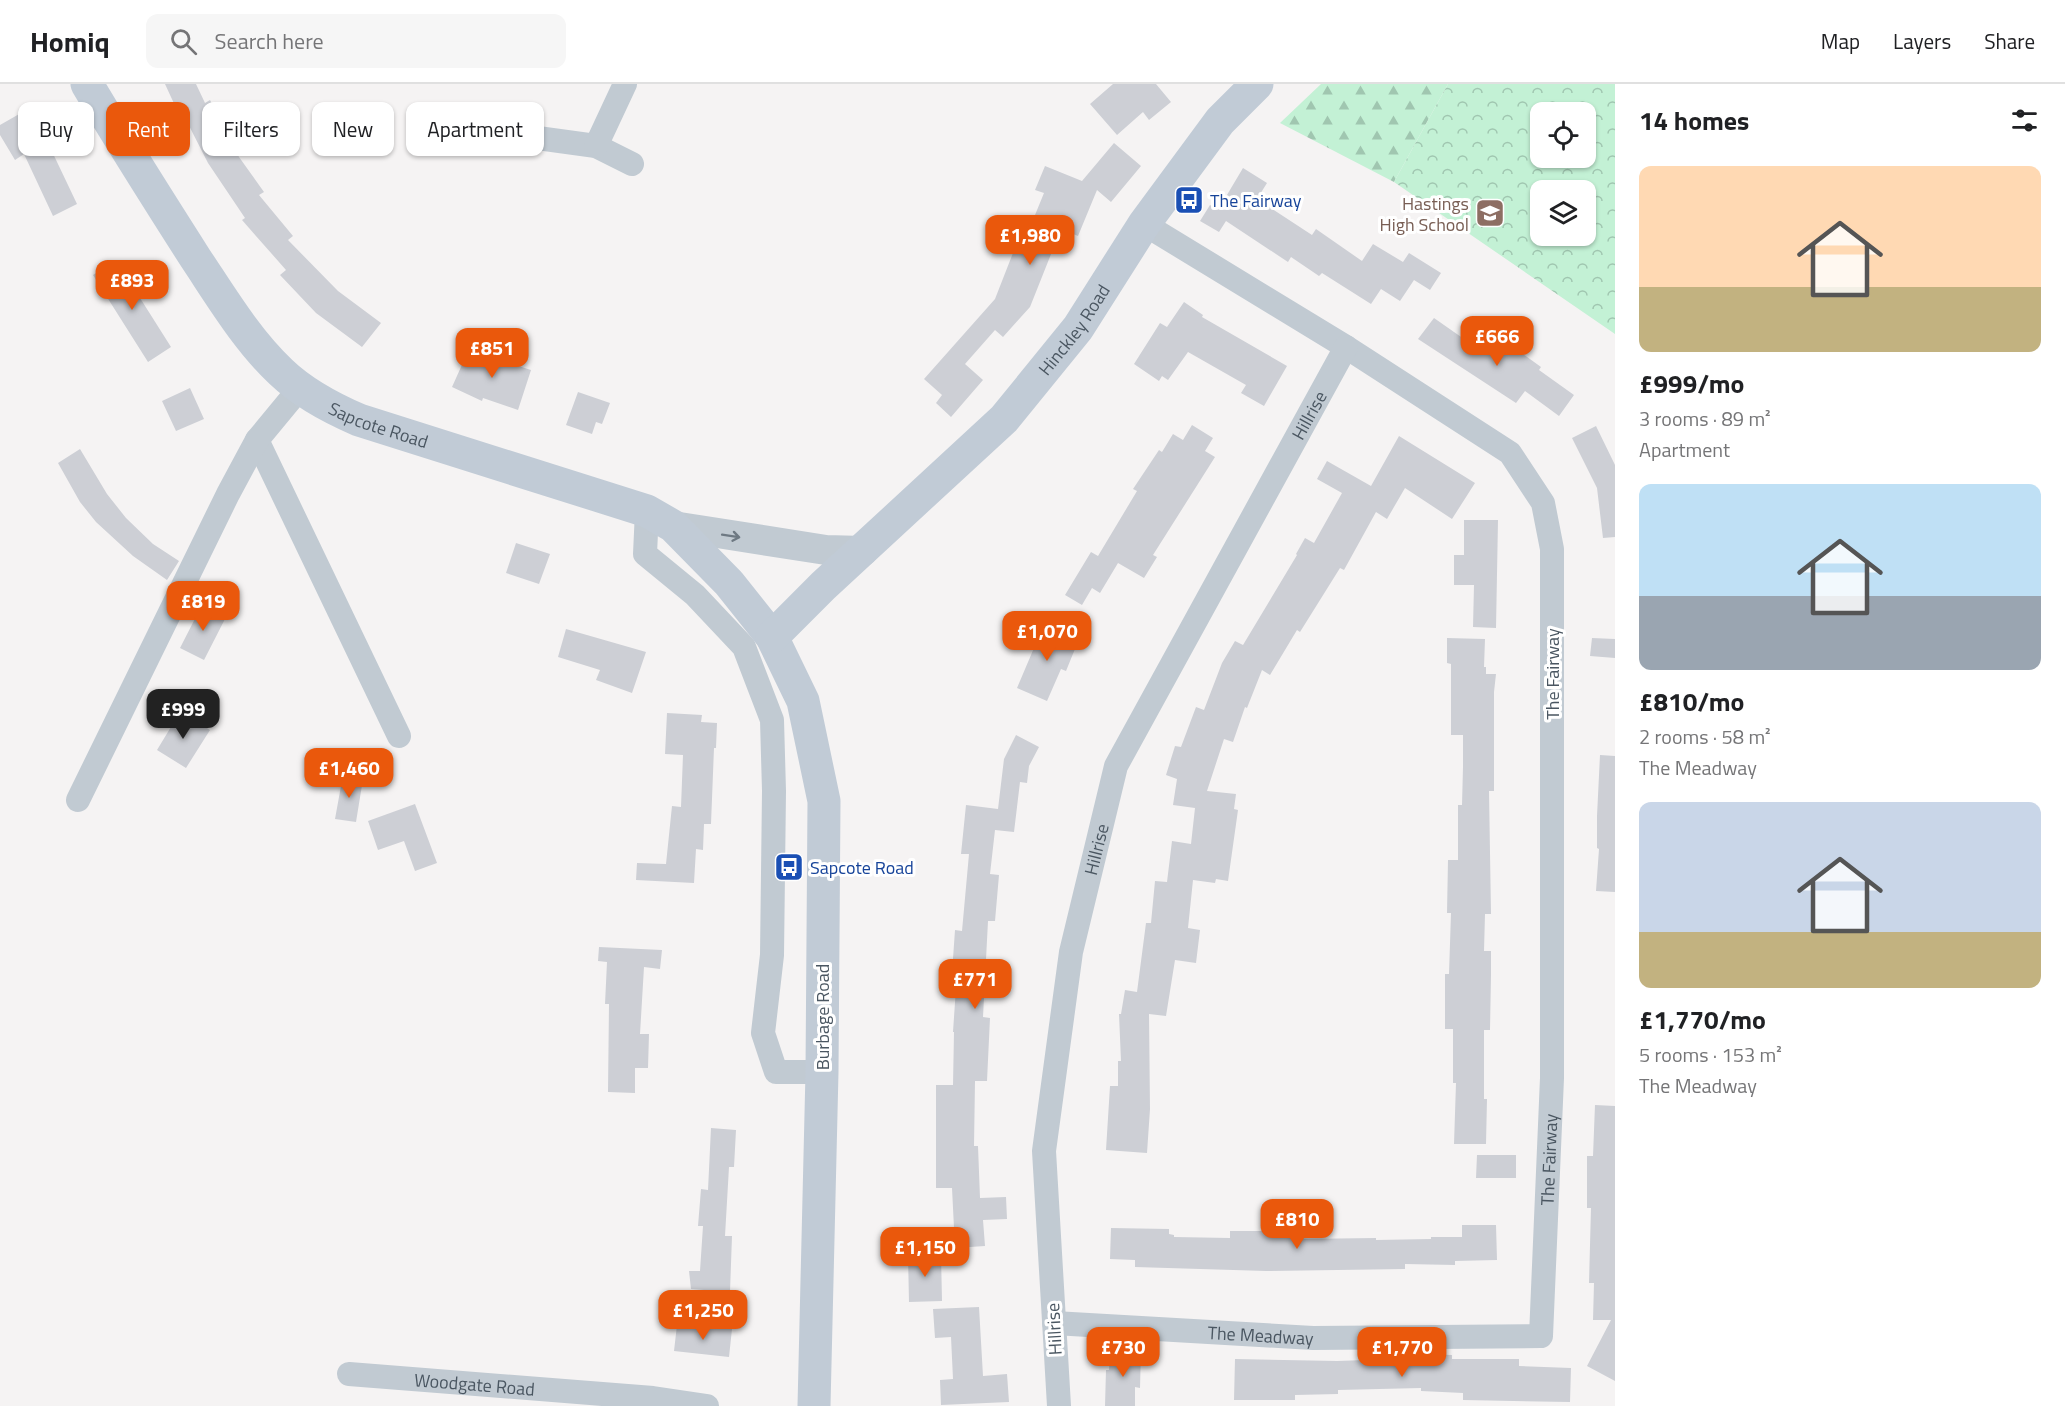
<!DOCTYPE html>
<html lang="en">
<head>
<meta charset="utf-8">
<style>
  body { margin:0; font-family:"Titillium Web",sans-serif; background:#f6f6f6; color:#202124; height:100vh; display:flex; flex-direction:column; font-size:22px; white-space:nowrap }
  * { box-sizing:border-box; margin:0 }
  p { font-size:20px; color:#757577 }
  .icon { flex:none; width:33px; height:33px; fill:none; stroke:currentColor; stroke-width:2; stroke-linecap:round; stroke-linejoin:round }
  .map { position:relative; flex:1; overflow:hidden }
  .panel { display:flex; flex-direction:column; background:#fff; width:450px }
  .panel>* { flex:none }
  .banner { position:absolute; left:18px; top:18px; width:570px; height:54px; display:flex; gap:12px }
  .fabs { position:absolute; left:1530px; top:18px; display:grid; gap:12px }
  .fabs a { display:grid; place-items:center; width:66px; height:66px; border-radius:12px; background:#fff; box-shadow:0 2px 4px #0004; font-size:30px }
  .price { position:absolute; translate:-50% -51px; padding:0 14px; border-radius:12px; background:#ea580c; color:#fff; font-size:20px; line-height:39px; filter:drop-shadow(0 2px 3px #0008) }
  .price::after { content:''; position:absolute; left:50%; top:36px; width:18px; height:14px; margin-left:-9px; background:inherit; clip-path:polygon(0 0,100% 0,50% 100%) }
  .price.current { background:#222; color:#fff }
  ul { padding:0; list-style:none }
  li { display:grid; align-content:center; gap:12px; height:318px; padding:0 24px }
  li span { display:grid; place-items:center; height:186px; border-radius:12px; color:#555 }
  li>.icon { margin-inline-start:auto }
  span .icon { width:108px; height:108px; fill:#fffc; stroke-width:1 }
  li b { font-size:26px }
  h2 { display:flex; justify-content:space-between; align-items:center; height:72px; padding:0 24px; font-size:26px }
  .pill { padding:0 21px; border-radius:12px; background:#fff; box-shadow:0 2px 4px #0004; font-size:21px; line-height:54px }
  .pill.current { background:#ea580c; color:#fff }
  header { display:flex; align-items:center; gap:36px; box-sizing:border-box; height:84px; padding:0 30px; background:#fff; border-bottom:2px solid #e0e0e0 }
  header strong { font-size:28px }
  nav { display:flex; gap:33px; margin-inline-start:auto; font-size:21px }
  .search { width:420px; height:54px; background:#f6f6f6; display:flex; align-items:center; gap:15px; box-sizing:border-box; padding:0 21px; border-radius:12px; color:#757577; font-size:22px }
  main { display:flex; flex:1; min-height:0 }
  .map>svg:first-child { display:block }
  .forest { fill:url(#forest-firs) }
  .park { fill:url(#park-crowns); fill-rule:evenodd }
  .building { fill:#cdcfd5 }
  .lines { fill:none; stroke-linecap:round; stroke-linejoin:round }
  .minor { stroke:#c1cad2; stroke-width:24 }
  .tertiary { stroke:#c1cad2; stroke-width:30 }
  .secondary { stroke:#c1cbd6; stroke-width:33 }
  .oneway { stroke:#6e7983 }
  .labels { text-anchor:middle; dominant-baseline:central; stroke-width:6; stroke-linejoin:round; paint-order:stroke }
  .transit-label { font-size:18px; fill:#164399; stroke:#fff; text-anchor:start }
  .education-label { font-size:18px; fill:#785e54; stroke:#fff; text-anchor:end }
  .street-label { font-size:18px; fill:#4a5661; stroke:#fff }
</style>
</head>
<body>
<header>
<strong>Homiq</strong>
<div class="search"><svg class="icon" aria-label="search" viewBox="0 0 24 24"><circle cx="10" cy="10" r="6"/><path d="M15 15l6 6"/></svg>Search here</div>
<nav><a>Map</a><a>Layers</a><a>Share</a></nav>
</header>
<main>
<div class="map">
<svg width="1615" height="1322" viewBox="0 0 1615 1322">
  <defs>
    <pattern id="forest-firs" width="22" height="20" patternUnits="userSpaceOnUse" patternTransform="scale(1.5)"><rect width="22" height="20" fill="#c3f1d5"/><path d="M5 1l3.5 6h-7zM16 11l3.5 6h-7z" fill="#a0c6b0"/></pattern>
    <pattern id="park-crowns" width="20" height="18" patternUnits="userSpaceOnUse" patternTransform="scale(1.5)"><rect width="20" height="18" fill="#c3f1d5"/><path d="M2 6a3 3 0 1 1 6 0M12 15a3 3 0 1 1 6 0" fill="none" stroke="#a0c6b0"/></pattern>
  </defs>
  <rect width="100%" height="100%" fill="#f5f3f3"/>
  <path class="forest" d="M 1321,0 L 1448,0 L 1394,98 L 1280,39 Z"/>
  <path class="park" d="M 1448,0 L 1615,0 L 1615,250 L 1394,98 ZM 1540,28 L 1586,28 L 1586,74 L 1540,74 ZM 1540,106 L 1586,106 L 1586,152 L 1540,152 Z"/>
  <path class="building" d="M 165,0 L 196,0 L 205,19 L 210,16 L 239,73 L 264,108 L 259,111 L 293,152 L 288,156 L 338,207 L 381,239 L 362,263 L 316,229 L 280,191 L 286,186 L 242,136 L 245,134 L 208,79 L 180,24 L 177,26 Z
    M 1113,0 L 1156,0 L 1171,18 L 1149,36 L 1143,28 L 1117,51 L 1090,20 Z
    M 28,25 L 48,59 L 77,120 L 53,132 L 24,70 L 15,76 L 0,51 L 0,41 Z
    M 1114,59 L 1141,82 L 1111,118 L 1097,106 L 1078,152 L 1061,145 L 1030,223 L 1003,253 L 995,246 L 965,280 L 983,296 L 951,333 L 936,319 L 942,311 L 924,295 L 995,215 L 1020,151 L 1026,153 L 1044,109 L 1035,106 L 1045,82 L 1082,97 Z
    M 1243,84 L 1267,99 L 1257,115 L 1312,151 L 1316,145 L 1362,177 L 1373,160 L 1403,178 L 1409,169 L 1441,189 L 1430,206 L 1414,196 L 1400,217 L 1381,205 L 1371,220 L 1322,189 L 1319,192 L 1291,173 L 1288,178 L 1226,137 L 1219,148 L 1200,137 L 1210,121 L 1218,126 Z
    M 116,176 L 171,263 L 148,278 L 93,191 Z
    M 1184,218 L 1203,231 L 1202,233 L 1287,282 L 1264,322 L 1241,309 L 1246,301 L 1188,268 L 1168,296 L 1162,292 L 1159,297 L 1134,280 L 1160,239 L 1167,243 Z
    M 1434,234 L 1464,255 L 1470,246 L 1499,268 L 1506,258 L 1541,283 L 1539,286 L 1574,311 L 1559,332 L 1525,307 L 1516,319 L 1418,255 Z
    M 470,263 L 493,274 L 531,286 L 518,326 L 483,314 L 482,317 L 452,303 Z
    M 190,304 L 204,335 L 176,347 L 162,317 Z
    M 578,308 L 610,319 L 602,340 L 596,338 L 592,350 L 566,341 Z
    M 1192,341 L 1213,354 L 1205,367 L 1215,373 L 1153,471 L 1157,473 L 1144,494 L 1118,479 L 1100,509 L 1092,504 L 1082,521 L 1065,511 L 1091,468 L 1098,472 L 1137,407 L 1133,405 L 1159,366 L 1162,368 L 1173,350 L 1183,356 Z
    M 1596,342 L 1615,381 L 1615,453 L 1603,454 L 1597,404 L 1572,354 Z
    M 1399,352 L 1475,399 L 1452,435 L 1405,404 L 1387,435 L 1376,428 L 1344,486 L 1340,484 L 1300,548 L 1297,546 L 1270,591 L 1262,586 L 1247,624 L 1245,623 L 1233,658 L 1224,655 L 1207,707 L 1236,710 L 1234,725 L 1238,726 L 1228,797 L 1216,795 L 1215,799 L 1193,796 L 1188,844 L 1200,846 L 1196,879 L 1175,876 L 1166,932 L 1149,930 L 1150,1025 L 1147,1069 L 1106,1066 L 1110,1002 L 1118,1002 L 1118,977 L 1121,977 L 1119,930 L 1121,930 L 1125,906 L 1137,908 L 1146,839 L 1151,839 L 1155,797 L 1167,798 L 1172,757 L 1191,760 L 1195,724 L 1173,721 L 1177,695 L 1166,691 L 1175,662 L 1181,663 L 1196,623 L 1204,626 L 1222,579 L 1235,557 L 1243,561 L 1297,471 L 1296,470 L 1305,454 L 1314,459 L 1342,409 L 1317,395 L 1327,377 L 1371,402 Z
    M 80,365 L 107,410 L 126,434 L 153,460 L 179,477 L 167,496 L 133,472 L 96,438 L 80,418 L 58,379 Z
    M 1464,436 L 1498,436 L 1496,544 L 1473,543 L 1474,501 L 1454,501 L 1454,471 L 1464,471 Z
    M 516,459 L 550,470 L 539,500 L 506,489 Z
    M 202,521 L 226,533 L 204,576 L 180,564 Z
    M 1045,538 L 1067,547 L 1063,555 L 1077,560 L 1066,587 L 1061,585 L 1047,617 L 1017,604 Z
    M 566,545 L 646,568 L 632,609 L 596,596 L 600,586 L 558,573 Z
    M 1447,554 L 1485,555 L 1484,583 L 1486,583 L 1486,590 L 1496,590 L 1494,608 L 1494,707 L 1489,707 L 1491,830 L 1485,830 L 1484,867 L 1491,867 L 1491,891 L 1490,946 L 1484,946 L 1484,1015 L 1487,1015 L 1486,1060 L 1454,1060 L 1456,999 L 1453,999 L 1453,945 L 1445,945 L 1445,890 L 1449,890 L 1451,829 L 1447,829 L 1448,776 L 1458,776 L 1458,721 L 1462,721 L 1463,683 L 1463,651 L 1451,651 L 1451,580 L 1447,579 Z
    M 1592,554 L 1615,555 L 1615,574 L 1590,572 Z
    M 180,628 L 210,646 L 186,684 L 157,666 Z
    M 667,629 L 702,631 L 701,638 L 717,639 L 716,664 L 714,664 L 711,740 L 704,740 L 703,766 L 696,765 L 694,799 L 636,796 L 637,779 L 666,780 L 672,722 L 681,723 L 683,671 L 665,670 Z
    M 1016,651 L 1039,663 L 1029,682 L 1027,699 L 1020,698 L 1014,748 L 995,746 L 990,790 L 999,791 L 995,837 L 988,837 L 983,933 L 990,934 L 987,997 L 975,997 L 974,1062 L 978,1062 L 980,1114 L 1006,1113 L 1007,1135 L 983,1136 L 985,1162 L 955,1164 L 952,1104 L 936,1104 L 936,1001 L 953,1001 L 954,948 L 953,948 L 957,889 L 952,889 L 955,846 L 962,847 L 969,770 L 961,770 L 966,721 L 998,725 L 1004,675 Z
    M 1600,671 L 1615,672 L 1615,808 L 1596,807 L 1599,765 L 1597,764 L 1597,732 Z
    M 343,691 L 363,695 L 356,738 L 335,735 Z
    M 415,720 L 437,779 L 415,787 L 404,757 L 378,766 L 368,737 Z
    M 599,863 L 662,866 L 660,885 L 644,883 L 640,950 L 649,950 L 648,984 L 635,984 L 635,1009 L 608,1008 L 609,920 L 605,920 L 607,878 L 598,877 Z
    M 1595,1021 L 1615,1022 L 1615,1297 L 1587,1282 L 1611,1236 L 1593,1236 L 1594,1199 L 1589,1199 L 1591,1124 L 1587,1124 L 1587,1072 L 1593,1072 Z
    M 711,1044 L 736,1046 L 734,1083 L 729,1083 L 725,1152 L 732,1152 L 730,1208 L 691,1205 L 689,1187 L 700,1187 L 703,1142 L 698,1142 L 701,1105 L 708,1106 Z
    M 1477,1071 L 1516,1071 L 1516,1094 L 1476,1094 Z
    M 1269,1139 L 1300,1139 L 1300,1155 L 1376,1154 L 1376,1156 L 1431,1155 L 1431,1153 L 1462,1153 L 1462,1141 L 1496,1141 L 1497,1176 L 1455,1177 L 1455,1181 L 1405,1180 L 1405,1185 L 1266,1187 L 1135,1183 L 1135,1176 L 1110,1175 L 1111,1144 L 1169,1145 L 1169,1150 L 1174,1151 L 1174,1153 L 1230,1154 L 1230,1147 L 1269,1147 Z
    M 941,1170 L 942,1217 L 909,1218 L 908,1171 Z
    M 979,1223 L 983,1292 L 1007,1290 L 1009,1318 L 941,1321 L 940,1296 L 953,1295 L 951,1253 L 935,1254 L 933,1225 Z
    M 677,1241 L 732,1245 L 729,1273 L 674,1267 Z
    M 1110,1266 L 1141,1266 L 1140,1304 L 1135,1303 L 1135,1322 L 1105,1322 L 1106,1286 L 1109,1286 Z
    M 1423,1270 L 1452,1271 L 1452,1275 L 1519,1275 L 1519,1282 L 1571,1284 L 1570,1318 L 1463,1316 L 1463,1309 L 1421,1307 L 1421,1304 L 1338,1306 L 1338,1310 L 1295,1311 L 1295,1316 L 1234,1316 L 1235,1275 L 1337,1277 L 1422,1274 Z"/>
  <g class="lines">
    <g class="minor">
      <path d="M 523,52 L 596,62 L 632,80"/>
      <path d="M 596,62 L 625,0"/>
      <path d="M 257,356 L 399,652"/>
      <path d="M 647,427 L 645,470 L 695,511 L 744,563 L 772,636 L 774,707 L 772,871 L 763,949 L 776,988 L 822,988"/>
      <path d="M 78,716 L 228,410 L 257,356 L 300,304"/>
      <path id="s1" d="M 1054,1239 L 1313,1254 L 1541,1252 L 1552,994 L 1552,465 L 1543,419 L 1510,369 L 1346,263 L 1144,140"/>
      <path id="s2" d="M 349,1290 L 653,1314 L 707,1322"/>
      <path id="s3" d="M 1059,1322 L 1044,1067 L 1071,868 L 1116,682 L 1346,263"/>
    </g>
    <path class="tertiary" d="M 673,442 L 826,466 L 863,467"/>
    <g class="secondary">
      <path id="s4" d="M 87,0 C 122,59 159,117 196,175 C 222,214 247,256 281,288 C 304,310 331,324 359,336 L 647,427 L 673,442 L 729,499 L 772,553 L 803,617 L 824,717 L 822,988 L 814,1322"/>
      <path id="s5" d="M 772,553 L 823,502 L 1004,335 L 1078,244 L 1144,140 L 1220,37 L 1257,0"/>
    </g>
  </g>
  <defs><path id="oneway-shaft" d="M-6 0H5M1.5-3L5.5 0L1.5 3" fill="none" stroke-width="1.6" stroke-linecap="round" stroke-linejoin="round" transform="scale(1.5)"/></defs>
  <use class="oneway" href="#oneway-shaft" transform="translate(731 452) rotate(9)"/>
  <defs>
    <g id="bus-square" transform="scale(1.5)"><rect x="-9" y="-9" width="18" height="18" rx="4" fill="#1a4fb4" stroke="#fff"/><path d="M-5-6H5V4H4V6H2V4H-2V6H-4V4H-5ZM-3.5-4V0h7V-4ZM-3.5 1.2v1.5H-2V1.2ZM2 1.2v1.5H3.5V1.2Z" fill="#fff"/></g>
    <g id="school-square" transform="scale(1.5)"><rect x="-9" y="-9" width="18" height="18" rx="4" fill="#8d6e63" stroke="#fff"/><path d="M0-5L7-2L0 1L-7-2ZM-4 1L0 2.5L4 1V4Q0 6-4 4Z" fill="#fff"/></g>
  </defs>
  <g fill-rule="evenodd">
    <use href="#bus-square" x="1189" y="116"/>
    <use href="#school-square" x="1490" y="129"/>
    <use href="#bus-square" x="789" y="783"/>
  </g>
  <g class="labels">
    <g class="transit-label">
      <text x="1210" y="116">The Fairway</text>
      <text x="810" y="783">Sapcote Road</text>
    </g>
    <g class="education-label">
      <text x="1469" y="119">Hastings<tspan x="1469" dy="21">High School</tspan></text>
    </g>
    <g class="street-label">
      <text stroke="none"><textPath href="#s5" startOffset="432">Hinckley Road</textPath></text>
      <text stroke="none"><textPath href="#s3" startOffset="1048">Hillrise</textPath></text>
      <text stroke="none"><textPath href="#s4" startOffset="460">Sapcote Road</textPath></text>
      <text transform="translate(1552 590) rotate(-90)">The Fairway</text>
      <text stroke="none"><textPath href="#s3" startOffset="562">Hillrise</textPath></text>
      <text transform="translate(822 933) rotate(-90)">Burbage Road</text>
      <text stroke="none"><textPath href="#s1" startOffset="664">The Fairway</textPath></text>
      <text transform="translate(1054 1245) rotate(-93)">Hillrise</text>
      <text stroke="none"><textPath href="#s1" startOffset="207">The Meadway</textPath></text>
      <text stroke="none"><textPath href="#s2" startOffset="126">Woodgate Road</textPath></text>
    </g>
  </g>
</svg>
<div class="fabs">
<a><svg class="icon" aria-label="locate" viewBox="0 0 24 24"><circle cx="12" cy="12" r="6"/><path d="M12 2v4M12 18v4M2 12h4M18 12h4"/></svg></a>
<a><svg class="icon" aria-label="layers" viewBox="0 0 24 24"><path d="M12 4l9 5-9 5-9-5zM3 14l9 5 9-5"/></svg></a>
</div>
<b class="price" style="left:1030px;top:182px">£1,980</b>
<b class="price" style="left:132px;top:227px">£893</b>
<b class="price" style="left:1497px;top:283px">£666</b>
<b class="price" style="left:492px;top:295px">£851</b>
<b class="price" style="left:203px;top:548px">£819</b>
<b class="price" style="left:1047px;top:578px">£1,070</b>
<b class="price current" style="left:183px;top:656px">£999</b>
<b class="price" style="left:349px;top:715px">£1,460</b>
<b class="price" style="left:975px;top:926px">£771</b>
<b class="price" style="left:1297px;top:1166px">£810</b>
<b class="price" style="left:925px;top:1194px">£1,150</b>
<b class="price" style="left:703px;top:1257px">£1,250</b>
<b class="price" style="left:1123px;top:1294px">£730</b>
<b class="price" style="left:1402px;top:1294px">£1,770</b>
<div class="banner">
<a class="pill">Buy</a>
<a class="pill current">Rent</a>
<a class="pill">Filters</a>
<a class="pill">New</a>
<a class="pill">Apartment</a>
</div>
</div>
<section class="panel">
<h2>14 homes<svg class="icon" aria-label="filters" viewBox="0 0 24 24"><path d="M4 7h16M4 17h16"/><circle cx="9" cy="7" r="2"/><circle cx="15" cy="17" r="2"/></svg></h2>
<ul>
<li><span style="background:linear-gradient(#ffd9b3 65%,#c2b280 0)"><svg class="icon" aria-label="home" viewBox="0 0 24 24"><path d="M3 11l9-7 9 7M6 9v11h12V9"/></svg></span><div><b>£999/mo</b><p>3 rooms · 89 m²</p><p>Apartment</p></div></li>
<li><span style="background:linear-gradient(#bfe0f5 60%,#9aa5b1 0)"><svg class="icon" aria-label="home" viewBox="0 0 24 24"><path d="M3 11l9-7 9 7M6 9v11h12V9"/></svg></span><div><b>£810/mo</b><p>2 rooms · 58 m²</p><p>The Meadway</p></div></li>
<li><span style="background:linear-gradient(#c9d6e8 70%,#c2b280 0)"><svg class="icon" aria-label="home" viewBox="0 0 24 24"><path d="M3 11l9-7 9 7M6 9v11h12V9"/></svg></span><div><b>£1,770/mo</b><p>5 rooms · 153 m²</p><p>The Meadway</p></div></li>
</ul>
</section>
</main>
</body>
</html>
